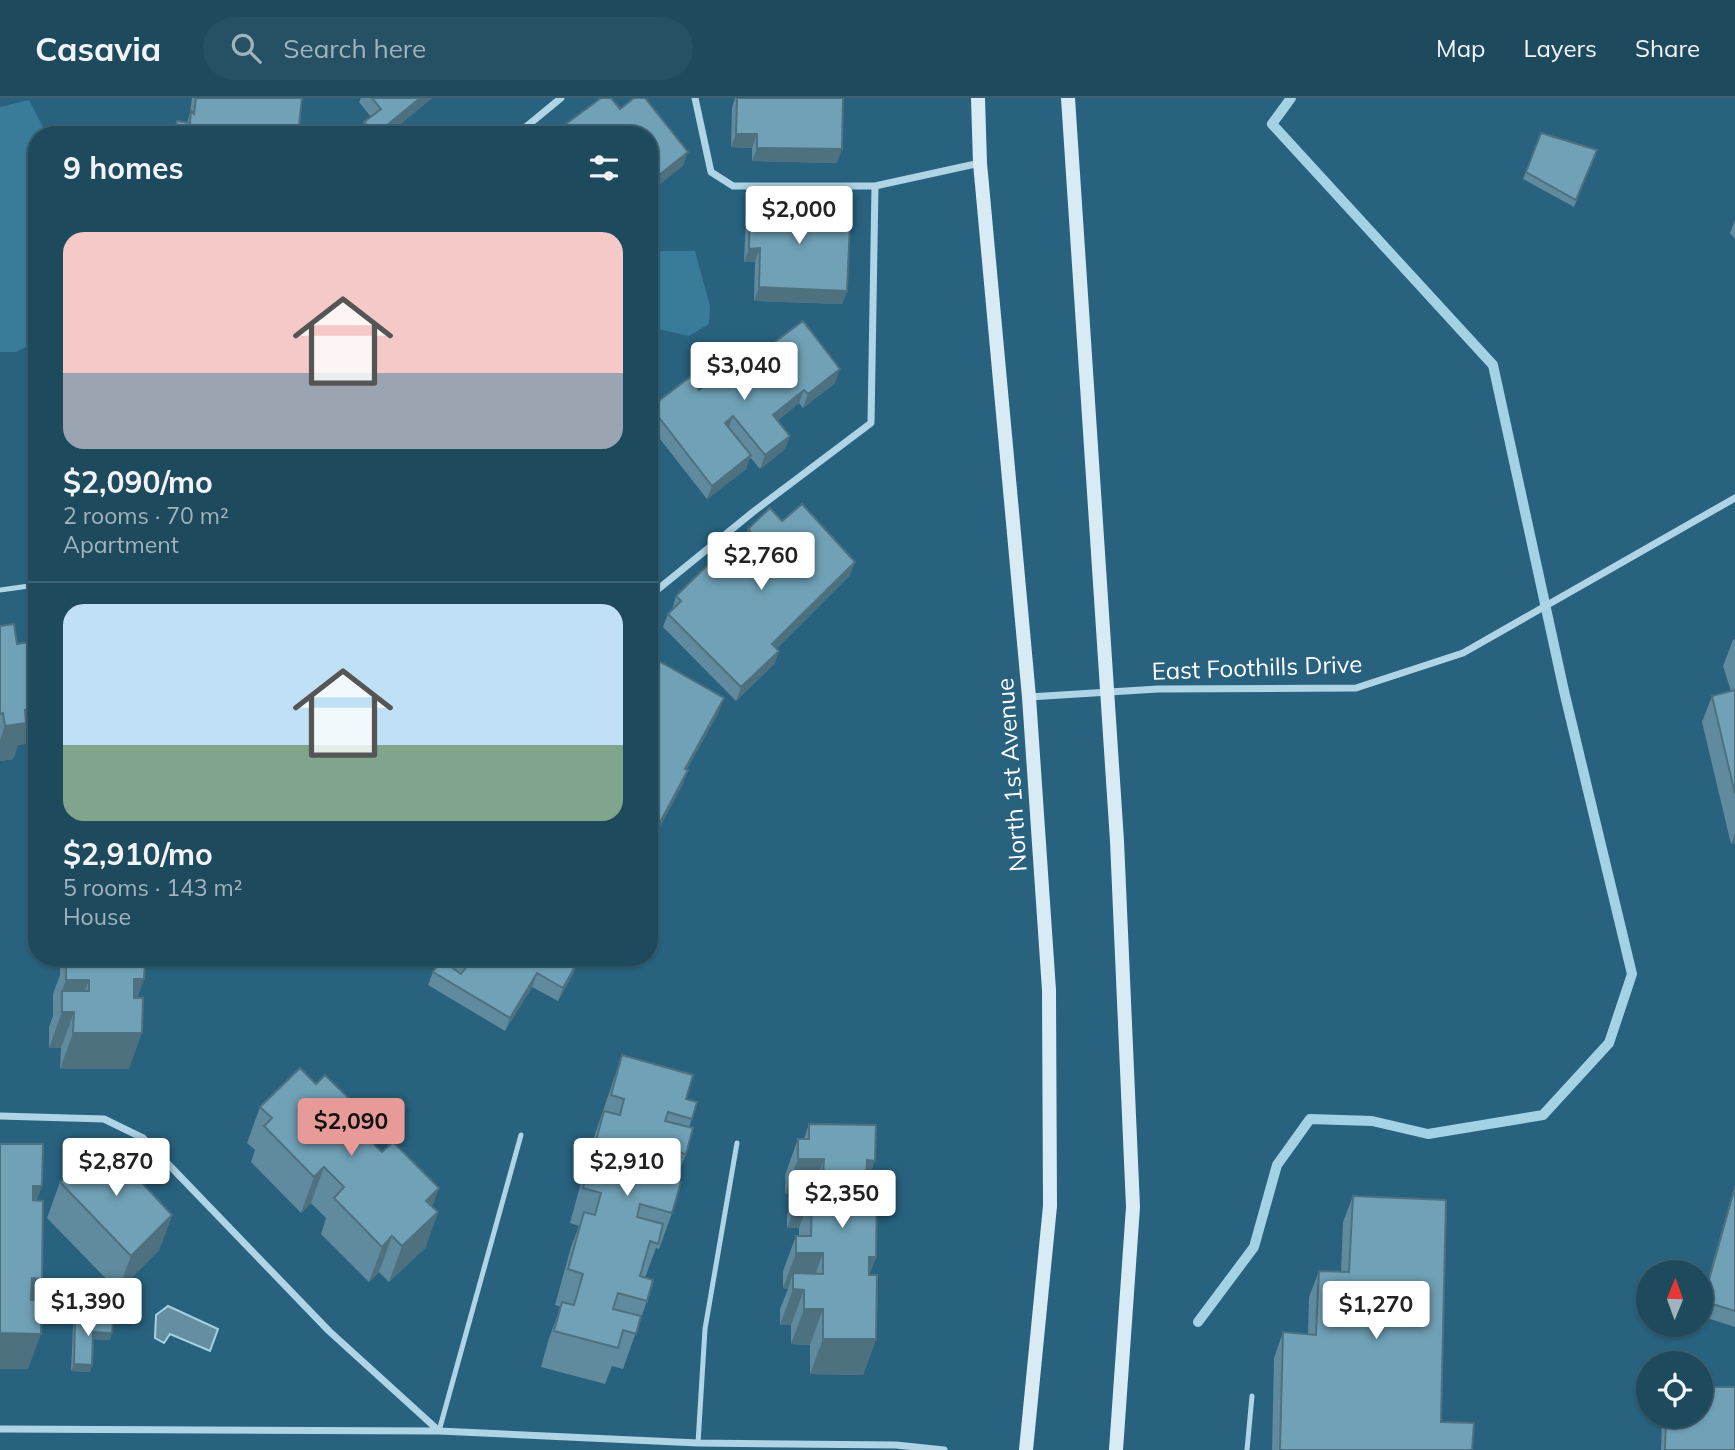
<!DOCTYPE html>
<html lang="en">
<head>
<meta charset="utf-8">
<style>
  body { margin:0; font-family:Mulish,sans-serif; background:#265164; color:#f1f3f6; height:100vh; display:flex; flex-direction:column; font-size:26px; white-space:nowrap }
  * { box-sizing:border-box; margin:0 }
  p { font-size:23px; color:#a1b3bc }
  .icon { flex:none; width:38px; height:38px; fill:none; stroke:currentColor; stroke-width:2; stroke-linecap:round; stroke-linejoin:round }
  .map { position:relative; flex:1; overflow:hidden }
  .panel { position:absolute; left:28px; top:28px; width:630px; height:840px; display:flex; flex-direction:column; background:#1e4a5e; border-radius:28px; box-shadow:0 2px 5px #0004,0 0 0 2px #3c6273 }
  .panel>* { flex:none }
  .needle { width:46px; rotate:1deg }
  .controls { position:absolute; left:1636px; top:1162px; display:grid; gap:14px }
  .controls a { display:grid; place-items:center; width:77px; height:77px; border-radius:50%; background:#1e4a5e; box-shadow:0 2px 5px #0004,0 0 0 2px #3c6273; font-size:35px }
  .price { position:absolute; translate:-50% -60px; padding:0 16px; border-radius:7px; background:#fff; color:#222; font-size:23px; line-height:46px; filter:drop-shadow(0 2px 4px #0008) }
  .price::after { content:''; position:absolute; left:50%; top:42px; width:21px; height:16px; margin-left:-10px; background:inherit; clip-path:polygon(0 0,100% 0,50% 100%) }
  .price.on { background:#e69b98; color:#111 }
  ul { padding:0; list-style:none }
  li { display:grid; align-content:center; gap:14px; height:371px; padding:0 35px }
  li+li { border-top:2px solid #3c6273 }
  li span { display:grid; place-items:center; height:217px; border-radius:21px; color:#555 }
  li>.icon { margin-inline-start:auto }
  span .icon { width:126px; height:126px; fill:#fffc; stroke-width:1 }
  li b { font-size:30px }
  h2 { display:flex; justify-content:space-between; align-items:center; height:84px; padding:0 35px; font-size:30px }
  header { display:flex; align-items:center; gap:42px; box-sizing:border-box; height:98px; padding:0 35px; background:#1e4a5e; border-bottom:2px solid #3c6273 }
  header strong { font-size:33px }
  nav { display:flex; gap:38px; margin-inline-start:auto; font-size:24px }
  .search { width:490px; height:63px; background:#265164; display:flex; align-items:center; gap:18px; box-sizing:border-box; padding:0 24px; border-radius:38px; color:#a1b3bc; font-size:26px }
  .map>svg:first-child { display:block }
  .green { fill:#397c9a }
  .water { fill:#668ea1; stroke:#a3d2e5; stroke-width:2 }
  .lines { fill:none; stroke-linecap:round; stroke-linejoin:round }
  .stream { stroke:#a3d2e5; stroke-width:10 }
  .lane { stroke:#afd4e5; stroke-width:5 }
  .street { stroke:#afd4e5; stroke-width:7 }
  .secondary { stroke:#d8ebf5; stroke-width:14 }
  .wall { fill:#608a9d }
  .shaded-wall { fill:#4e7180 }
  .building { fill:#70a1b7; stroke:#4e7180; stroke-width:2 }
  .labels { text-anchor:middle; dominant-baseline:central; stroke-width:7; stroke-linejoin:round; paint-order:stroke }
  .street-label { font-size:24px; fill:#fff; stroke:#28627e }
</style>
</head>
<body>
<header>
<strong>Casavia</strong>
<div class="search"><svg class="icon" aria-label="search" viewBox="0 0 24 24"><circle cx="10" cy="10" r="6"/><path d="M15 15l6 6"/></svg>Search here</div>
<nav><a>Map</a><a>Layers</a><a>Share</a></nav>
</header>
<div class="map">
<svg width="1735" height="1352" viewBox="0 0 1735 1352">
  <rect width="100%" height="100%" fill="#28627e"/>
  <path class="green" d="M 29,2 L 47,37 L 37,37 L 37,243 L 16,254 L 0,254 L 0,9 Z
    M 655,153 L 695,153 L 710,208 L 709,226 L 689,238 L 649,229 L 649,178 L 654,173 Z"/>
  <path class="water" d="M 168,1208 L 218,1231 L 210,1253 L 170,1236 L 164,1245 L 155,1240 L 156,1217 Z"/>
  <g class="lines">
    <path class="stream" d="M 1198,1224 L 1254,1149 L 1277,1067 L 1310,1021 L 1372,1023 L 1428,1036 L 1543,1017 L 1609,945 L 1632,876 L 1564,593 L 1493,267 L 1272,26 L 1291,0"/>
    <path class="lane" d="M 320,37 L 321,31 L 325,37
      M 0,492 L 29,488
      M 439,1333 L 521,1037
      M 698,1345 L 705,1231 L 737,1045
      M 1247,1352 L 1252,1298"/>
    <path class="street" d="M 695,0 L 711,74 L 733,88 L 875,88 L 980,65
      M 516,37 L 561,0
      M 649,506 L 657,492 L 753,414 L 871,325 L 875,88
      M 1029,599 L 1158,591 L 1356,590 L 1463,555 L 1735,400
      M 0,1018 L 104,1021 L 143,1040 L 329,1233 L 438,1332
      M 0,1331 L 439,1333 L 698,1345 L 896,1347 L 944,1352"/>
    <path class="secondary" d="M 978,0 L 980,65 L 1029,599 L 1049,892 L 1050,1108 L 1026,1352
      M 1068,0 L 1117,743 L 1133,1109 L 1116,1352"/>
  </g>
  <path class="wall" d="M 192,0 L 302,0 L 295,37 L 172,37 L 177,23 L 187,25 L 190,15 Z
    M 361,0 L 432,0 L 387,37 L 360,37 L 364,24 L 371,19 L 359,4 Z
    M 735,0 L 737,0 L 837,65 L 752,63 L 752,50 L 731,49 L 732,10 Z
    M 1541,35 L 1597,52 L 1574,109 L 1523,81 Z
    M 750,101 L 817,122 L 847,193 L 842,206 L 754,203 L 755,164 L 744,164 L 746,114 Z
    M 1735,122 L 1735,141 L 1730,135 Z
    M 737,272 L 835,285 L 803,310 L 799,305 L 777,323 L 790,338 L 785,351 L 760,371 L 750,359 L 746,371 L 707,401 L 649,327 L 649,313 L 651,309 L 699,292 Z
    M 782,423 L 850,477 L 776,551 L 779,553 L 774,566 L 736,603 L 663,529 L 668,516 L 672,512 L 676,498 L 731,473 L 752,454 L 744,445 L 748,431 Z
    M 0,528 L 17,546 L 37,543 L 37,644 L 18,647 L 13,661 L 0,663 Z
    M 1735,541 L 1735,745 L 1731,746 L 1702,624 L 1712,598 L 1731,593 L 1723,568 L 1733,542 Z
    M 57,859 L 145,859 L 144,881 L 137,900 L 129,971 L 60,971 L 61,950 L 49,950 L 49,929 L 53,918 L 53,896 L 60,877 L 60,860 Z
    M 428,859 L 580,859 L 578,863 L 573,876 L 558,903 L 532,889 L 505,933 L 428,887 L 433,874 L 438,866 Z
    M 622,957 L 686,1001 L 692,1021 L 689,1029 L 686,1056 L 676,1082 L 672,1115 L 659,1151 L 656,1150 L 645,1180 L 647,1203 L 623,1271 L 612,1268 L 605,1286 L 541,1269 L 549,1240 L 561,1209 L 555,1207 L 571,1149 L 579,1128 L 570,1125 L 591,1048 Z
    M 260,1009 L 364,1037 L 438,1114 L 425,1150 L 389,1184 L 379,1174 L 369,1184 L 321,1136 L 326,1120 L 311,1105 L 301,1115 L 251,1064 L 255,1052 L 247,1045 Z
    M 809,1026 L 868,1082 L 876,1159 L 869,1177 L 876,1241 L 863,1277 L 810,1276 L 810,1247 L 791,1246 L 791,1227 L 780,1227 L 780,1211 L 788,1191 L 783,1190 L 783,1173 L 796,1138 L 799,1138 L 799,1130 L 787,1130 L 787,1117 L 794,1096 L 785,1096 L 785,1077 L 798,1041 L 804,1041 Z
    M 60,1084 L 172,1117 L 159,1152 L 118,1193 L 47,1120 Z
    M 1735,1087 L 1735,1229 L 1701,1218 L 1701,1206 Z
    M 1353,1098 L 1441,1324 L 1472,1352 L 1272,1352 L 1274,1260 L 1283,1234 L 1308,1236 L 1309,1199 L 1319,1173 L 1341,1174 L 1343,1124 Z
    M 75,1221 L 110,1242 L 93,1241 L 90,1274 L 71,1273 L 73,1228 Z
    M 1662,1318 L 1701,1318 L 1735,1352 L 1661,1352 Z"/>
  <path class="shaded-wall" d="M 420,0 L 432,0 L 387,37 L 375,37 Z
    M 293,27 L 299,28 L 295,37 L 290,37 Z
    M 736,36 L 757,36 L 752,50 L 731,49 Z
    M 757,50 L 842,51 L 837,65 L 752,63 Z
    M 688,54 L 683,68 L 649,95 L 649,85 Z
    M 760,150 L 755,164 L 744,164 L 749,151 Z
    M 759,189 L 847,193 L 842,206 L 754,203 Z
    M 840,271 L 835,285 L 803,310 L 808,296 Z
    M 659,273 L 657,280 L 649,286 L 649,281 Z
    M 804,292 L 799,305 L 768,330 L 773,317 Z
    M 733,318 L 728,332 L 725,325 Z
    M 790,338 L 785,351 L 760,371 L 765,357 Z
    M 751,357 L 746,371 L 707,401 L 712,388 Z
    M 855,464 L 850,477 L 767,560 L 772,546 Z
    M 779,553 L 774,566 L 736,603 L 741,589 Z
    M 724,600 L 719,614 L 680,684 L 685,671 Z
    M 37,610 L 37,644 L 18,647 L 13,661 L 0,663 L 0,642 L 5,628 L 25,612 Z
    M 688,672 L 683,686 L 649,750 L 649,745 Z
    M 1735,735 L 1735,745 L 1731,746 Z
    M 578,863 L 573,876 L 558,903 L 563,890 Z
    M 537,875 L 532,889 L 505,933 L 510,920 Z
    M 134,881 L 144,881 L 131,917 Z
    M 66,882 L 89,882 L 76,918 L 74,914 L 61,950 L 49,950 L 62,914 L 62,893 L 53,918 Z
    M 73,935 L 142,935 L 129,971 L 60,971 Z
    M 370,1021 L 357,1057 L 359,1032 Z
    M 798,1061 L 824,1061 L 799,1130 L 787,1130 L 800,1094 L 800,1081 L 794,1096 L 785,1096 Z
    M 867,1062 L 875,1063 L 862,1098 Z
    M 324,1069 L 311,1105 L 301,1115 L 314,1079 Z
    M 33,1088 L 42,1088 L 29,1124 Z
    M 439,1090 L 427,1124 L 438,1114 L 425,1150 L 389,1184 L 402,1148 L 426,1103 Z
    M 172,1117 L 159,1152 L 118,1193 L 131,1158 Z
    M 392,1138 L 379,1174 L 369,1184 L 382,1149 Z
    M 796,1155 L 823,1155 L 810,1191 L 793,1175 L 788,1191 L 783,1190 Z
    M 869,1159 L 876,1159 L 863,1195 Z
    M 32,1180 L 42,1181 L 29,1216 Z
    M 793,1191 L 804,1192 L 791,1227 L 780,1227 Z
    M 804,1211 L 823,1211 L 810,1247 L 791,1246 Z
    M 93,1234 L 112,1235 L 110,1242 L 91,1241 Z
    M 0,1235 L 41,1236 L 28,1271 L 0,1271 Z
    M 823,1241 L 876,1241 L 863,1277 L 810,1276 Z
    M 74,1266 L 92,1267 L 90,1274 L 71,1273 Z"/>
  <path class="building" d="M 196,0 L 302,0 L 299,28 L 293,27 L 292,37 L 175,37 L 177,23 L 190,25 L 191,13 L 194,16 Z
    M 372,0 L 420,0 L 375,37 L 364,24 L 381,11 Z
    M 601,0 L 611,0 L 620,11 L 634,0 L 645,0 L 688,54 L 649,85 L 649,37 L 557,37 L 555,34 Z
    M 737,0 L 843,0 L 842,51 L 757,50 L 757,36 L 736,36 Z
    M 1541,35 L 1597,52 L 1576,102 L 1526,74 Z
    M 750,101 L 818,102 L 817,122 L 850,124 L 847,193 L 759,189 L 760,150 L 749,151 Z
    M 803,223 L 840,271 L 808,296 L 804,292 L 773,317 L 790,338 L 765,357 L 733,318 L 725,325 L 751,357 L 712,388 L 651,309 L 690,279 L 699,292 L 732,266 L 737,272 Z
    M 649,248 L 657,252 L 659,273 L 649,281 Z
    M 802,406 L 855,464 L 772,546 L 779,553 L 741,589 L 668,516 L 681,503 L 676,498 L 717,458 L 731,473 L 761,445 L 748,431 L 770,410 L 782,423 Z
    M 14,526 L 17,546 L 37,543 L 37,610 L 25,612 L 26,625 L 5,628 L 3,615 L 0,616 L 0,528 Z
    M 655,561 L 724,600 L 685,671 L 688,672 L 649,745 L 649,571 Z
    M 1735,592 L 1735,696 L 1712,598 Z
    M 73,859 L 145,859 L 144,881 L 134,881 L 134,900 L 143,900 L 142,935 L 73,935 L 74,914 L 62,914 L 62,893 L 89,893 L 89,882 L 66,882 L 66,861 L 73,861 Z
    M 455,859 L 577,859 L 575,862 L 578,863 L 563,890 L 537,875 L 510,920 L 433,874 L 441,862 L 461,876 L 468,867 Z
    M 622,957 L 693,977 L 686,1001 L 697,1004 L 692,1021 L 668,1014 L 665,1023 L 693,1030 L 686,1056 L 678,1054 L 670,1081 L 681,1084 L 672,1115 L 640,1106 L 637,1119 L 663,1126 L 658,1146 L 650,1143 L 640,1178 L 653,1182 L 647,1203 L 618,1195 L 613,1211 L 641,1218 L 636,1236 L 623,1232 L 618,1250 L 554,1233 L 562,1204 L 574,1207 L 583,1176 L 568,1171 L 584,1114 L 595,1117 L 601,1095 L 583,1090 L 604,1013 L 620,1017 L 624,1001 L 611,997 Z
    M 300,970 L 316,986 L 325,977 L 370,1021 L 359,1032 L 382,1054 L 393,1044 L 439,1090 L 426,1103 L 438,1114 L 402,1148 L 392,1138 L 382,1149 L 334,1100 L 344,1089 L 324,1069 L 314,1079 L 264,1028 L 272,1020 L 260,1009 Z
    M 809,1026 L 876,1027 L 875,1063 L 867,1062 L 866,1082 L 877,1082 L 876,1159 L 869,1159 L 869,1177 L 877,1177 L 876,1241 L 823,1241 L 823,1211 L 804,1211 L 804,1192 L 793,1191 L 793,1175 L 823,1176 L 823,1155 L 796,1155 L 796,1138 L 811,1138 L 812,1094 L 800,1094 L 800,1081 L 823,1082 L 824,1061 L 798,1061 L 798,1041 L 809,1041 Z
    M 102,1042 L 172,1117 L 131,1158 L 60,1084 Z
    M 0,1046 L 43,1046 L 42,1088 L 33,1088 L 33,1102 L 43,1103 L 42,1181 L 32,1180 L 31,1202 L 41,1202 L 41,1236 L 0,1235 Z
    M 1735,1089 L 1735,1213 L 1703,1203 Z
    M 1353,1098 L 1446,1102 L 1441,1324 L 1474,1325 L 1472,1352 L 1280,1352 L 1283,1234 L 1316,1237 L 1319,1173 L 1349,1174 Z
    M 75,1221 L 113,1222 L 112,1235 L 93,1234 L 92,1267 L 74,1266 Z
    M 1701,1289 L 1735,1289 L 1735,1352 L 1665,1352 L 1666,1318 L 1701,1318 Z"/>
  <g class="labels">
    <g class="street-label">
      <text transform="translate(1257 569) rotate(-2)">East Foothills Drive</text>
      <text transform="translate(1011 677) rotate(-94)">North 1st Avenue</text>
    </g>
  </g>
</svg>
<div class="controls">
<a><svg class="needle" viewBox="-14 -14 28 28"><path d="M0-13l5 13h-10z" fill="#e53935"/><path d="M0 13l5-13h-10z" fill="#a1b3bc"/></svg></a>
<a><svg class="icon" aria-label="locate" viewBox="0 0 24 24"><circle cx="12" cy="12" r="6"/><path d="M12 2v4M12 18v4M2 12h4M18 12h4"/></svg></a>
</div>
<b class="price" style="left:799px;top:148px">$2,000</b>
<b class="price" style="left:744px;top:304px">$3,040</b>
<b class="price" style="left:761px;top:494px">$2,760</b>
<b class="price on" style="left:351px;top:1060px">$2,090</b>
<b class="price" style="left:116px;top:1100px">$2,870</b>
<b class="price" style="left:627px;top:1100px">$2,910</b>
<b class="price" style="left:842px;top:1132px">$2,350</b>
<b class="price" style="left:88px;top:1240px">$1,390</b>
<b class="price" style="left:1376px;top:1243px">$1,270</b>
<section class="panel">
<h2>9 homes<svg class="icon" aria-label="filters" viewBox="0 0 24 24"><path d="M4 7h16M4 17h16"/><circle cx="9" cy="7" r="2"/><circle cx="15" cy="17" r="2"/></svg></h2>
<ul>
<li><span style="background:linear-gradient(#f6c9c9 65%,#9aa5b1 0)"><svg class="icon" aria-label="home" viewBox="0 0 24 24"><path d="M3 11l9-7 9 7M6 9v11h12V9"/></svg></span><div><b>$2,090/mo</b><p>2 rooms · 70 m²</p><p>Apartment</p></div></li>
<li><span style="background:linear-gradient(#bfe0f5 65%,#7fa58c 0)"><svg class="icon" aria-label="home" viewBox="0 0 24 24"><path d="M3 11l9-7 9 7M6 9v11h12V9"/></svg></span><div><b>$2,910/mo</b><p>5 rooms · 143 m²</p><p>House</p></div></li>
</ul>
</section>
</div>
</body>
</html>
